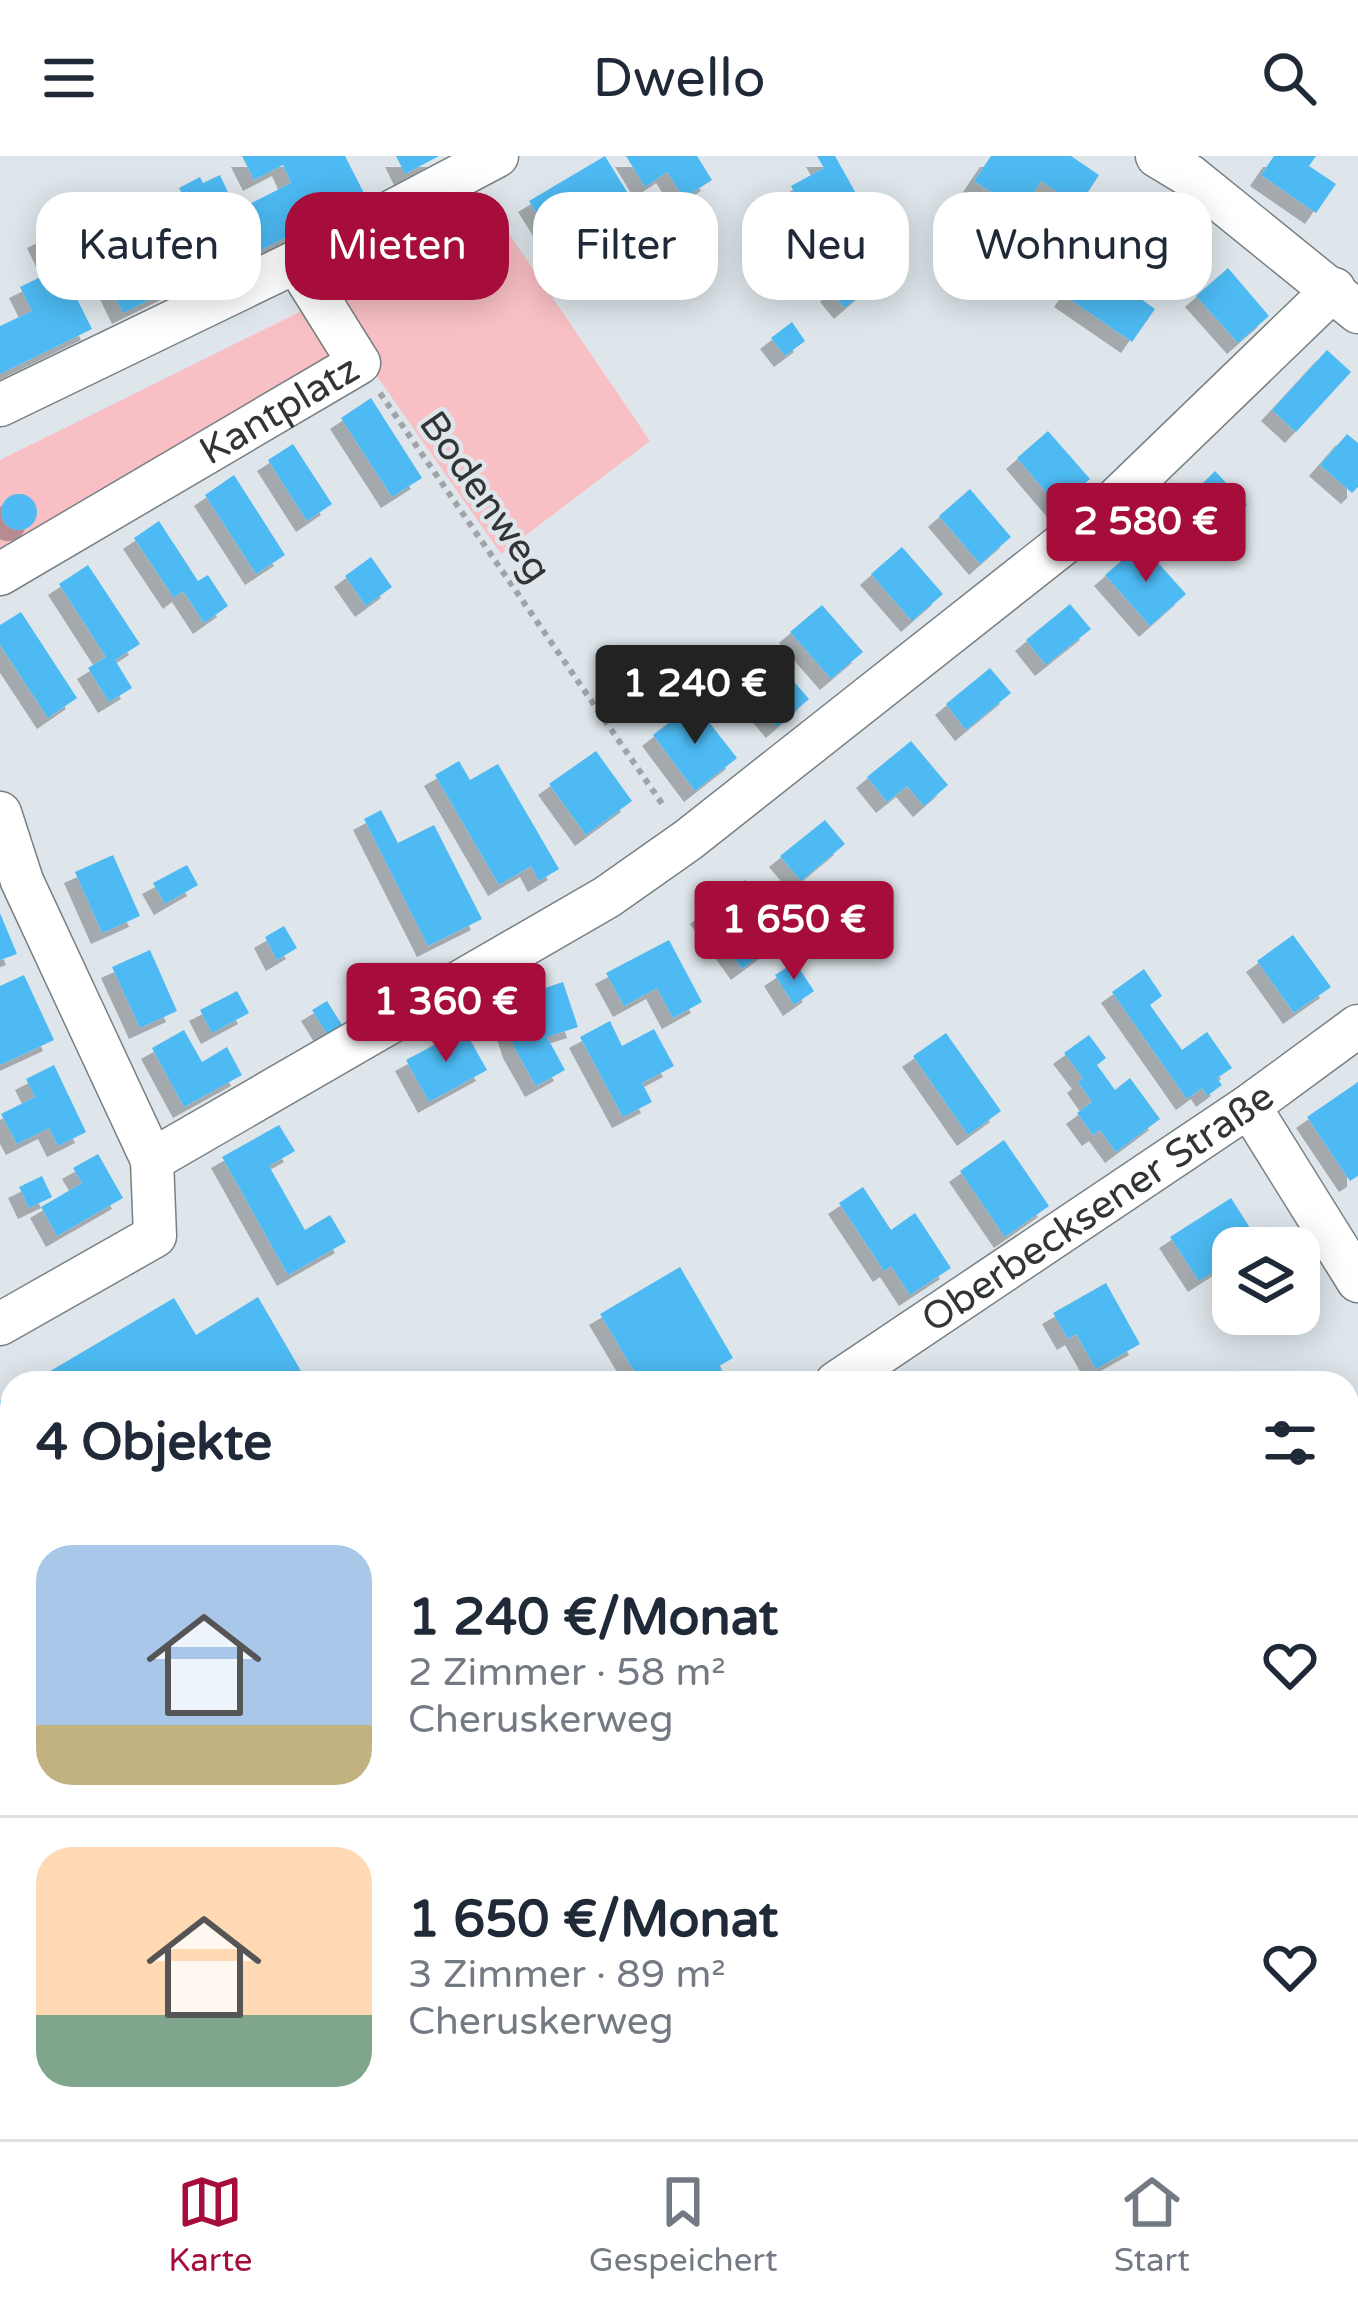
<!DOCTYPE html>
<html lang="de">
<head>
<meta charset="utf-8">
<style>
  body { margin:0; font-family:"Varela Round",sans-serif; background:#f2f2f3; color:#1f2937; height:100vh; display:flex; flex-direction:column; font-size:45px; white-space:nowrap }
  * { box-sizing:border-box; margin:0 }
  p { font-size:39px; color:#747a83 }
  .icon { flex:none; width:66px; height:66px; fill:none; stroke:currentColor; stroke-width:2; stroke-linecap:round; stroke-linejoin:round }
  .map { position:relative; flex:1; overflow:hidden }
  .side { position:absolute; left:0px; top:1215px; width:1359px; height:768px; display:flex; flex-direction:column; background:#fff; border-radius:36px 36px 0 0; box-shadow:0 6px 30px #0003 }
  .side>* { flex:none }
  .top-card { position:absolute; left:36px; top:36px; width:1287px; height:108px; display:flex; gap:24px }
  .tools { position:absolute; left:1212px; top:1071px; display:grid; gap:24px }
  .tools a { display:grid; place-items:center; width:108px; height:108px; border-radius:24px; background:#fff; box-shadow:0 6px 30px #0003; font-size:60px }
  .price { position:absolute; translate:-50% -102px; padding:0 27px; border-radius:12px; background:#a60d3b; color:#fff; font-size:39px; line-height:78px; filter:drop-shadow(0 3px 6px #0008) }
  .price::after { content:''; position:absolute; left:50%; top:72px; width:36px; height:27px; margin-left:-18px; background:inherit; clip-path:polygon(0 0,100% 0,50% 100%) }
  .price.active { background:#222; color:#fff }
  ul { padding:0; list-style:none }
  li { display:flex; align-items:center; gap:36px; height:300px; padding:0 36px }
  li+li { border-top:3px solid #e0e1e3 }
  li span { display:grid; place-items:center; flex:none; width:336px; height:240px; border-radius:36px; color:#555 }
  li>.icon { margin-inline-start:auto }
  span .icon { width:144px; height:144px; fill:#fffc; stroke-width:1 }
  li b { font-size:51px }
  h2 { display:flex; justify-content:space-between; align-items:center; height:144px; padding:0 36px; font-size:51px }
  .pill { padding:0 42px; border-radius:36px; background:#fff; box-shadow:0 6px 30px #0003; font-size:42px; line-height:108px }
  .pill.active { background:#a60d3b; color:#fff }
  header { display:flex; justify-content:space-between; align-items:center; height:156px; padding:0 36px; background:#fff; font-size:54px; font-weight:600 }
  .tabs { display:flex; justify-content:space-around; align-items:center; height:168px; border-top:3px solid #e0e1e3; background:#fff; font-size:33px; color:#747a83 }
  .tabs a { display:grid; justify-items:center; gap:6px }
  .tabs .active { color:#a60d3b }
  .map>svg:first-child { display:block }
  .green { fill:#f8bfc4 }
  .building { fill:#4dbaf3; filter:url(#shadow) }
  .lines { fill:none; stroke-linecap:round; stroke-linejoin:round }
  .minor-casing { stroke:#798084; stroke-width:45 }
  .path { stroke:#9ea4a8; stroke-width:6; stroke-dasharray:6 6; stroke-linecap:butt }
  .minor { stroke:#fff; stroke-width:42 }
  .labels { text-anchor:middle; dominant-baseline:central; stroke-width:9; stroke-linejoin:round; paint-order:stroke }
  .street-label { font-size:39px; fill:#323537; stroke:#dee6eb }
</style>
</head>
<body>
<header><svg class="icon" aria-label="menu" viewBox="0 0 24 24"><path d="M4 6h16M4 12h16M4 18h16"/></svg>Dwello<svg class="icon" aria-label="search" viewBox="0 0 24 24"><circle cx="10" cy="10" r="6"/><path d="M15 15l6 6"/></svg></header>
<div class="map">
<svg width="1358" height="1983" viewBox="0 0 1358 1983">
  <defs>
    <filter id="shadow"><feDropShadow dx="-11" dy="11" stdDeviation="0" flood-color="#0004"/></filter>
  </defs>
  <rect width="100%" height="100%" fill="#dee6eb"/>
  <path class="green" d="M 486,44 L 650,285 L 501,398 L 365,203 L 324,136 Z
    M 320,146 L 359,207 L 0,418 L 0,304 Z"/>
  <path class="building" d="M 242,0 L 345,0 L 366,41 L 261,94 L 240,53 L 291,27 L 283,9 L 254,24 Z
    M 396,0 L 439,0 L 405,18 Z
    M 605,0 L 648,70 L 671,56 L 694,92 L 670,107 L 657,84 L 614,110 L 585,63 L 553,83 L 529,45 Z
    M 626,0 L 697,0 L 712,24 L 684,42 L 667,16 L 645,31 Z
    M 817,0 L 835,0 L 880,80 L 865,88 L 870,98 L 854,106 L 822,45 L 804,55 L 791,30 L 824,12 Z
    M 991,0 L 1071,0 L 1099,19 L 1079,50 L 1041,25 L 1021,55 L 974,25 Z
    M 1274,0 L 1316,0 L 1309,10 L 1336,28 L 1316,57 L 1261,19 Z
    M 220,19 L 232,45 L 218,52 L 221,59 L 199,70 L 179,32 L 200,21 L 203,27 Z
    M 1132,44 L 1185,80 L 1164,110 L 1150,100 L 1127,133 L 1155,153 L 1132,186 L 1065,140 Z
    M 167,66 L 178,88 L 212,72 L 228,105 L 123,157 L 106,122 L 151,101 L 140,79 Z
    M 62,69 L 68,82 L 87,72 L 107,112 L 86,123 L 72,95 L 50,106 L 38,81 Z
    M 61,111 L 92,173 L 0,218 L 0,170 L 32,155 L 20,131 Z
    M 1228,112 L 1269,160 L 1238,187 L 1196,140 Z
    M 854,116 L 867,133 L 845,152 L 831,135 Z
    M 792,166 L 805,185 L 785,200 L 771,182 Z
    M 1327,194 L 1351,216 L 1296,276 L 1272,254 Z
    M 371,242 L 422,322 L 392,341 L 341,262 Z
    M 1048,275 L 1090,323 L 1058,350 L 1017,302 Z
    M 1347,278 L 1358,287 L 1358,331 L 1352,337 L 1320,309 Z
    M 293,288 L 332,348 L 307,365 L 268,304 Z
    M 1215,315 L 1247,349 L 1211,384 L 1179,351 Z
    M 234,319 L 285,399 L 256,418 L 205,339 Z
    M 970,333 L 1011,381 L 980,408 L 939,360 Z
    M1 356a18 18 0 1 1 36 0a18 18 0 1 1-36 0Z
    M 159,365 L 198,425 L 208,419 L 228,450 L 204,467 L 183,435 L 174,442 L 134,382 Z
    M 1141,388 L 1186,438 L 1150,470 L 1105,419 Z
    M 902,391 L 943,438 L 912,465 L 871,418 Z
    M 371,401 L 392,431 L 366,450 L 345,420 Z
    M 88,409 L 140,488 L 115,504 L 132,532 L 109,546 L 88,512 L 106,501 L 59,428 Z
    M 1070,448 L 1091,473 L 1046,509 L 1026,484 Z
    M 822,449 L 863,496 L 831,523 L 790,476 Z
    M 21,456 L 77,542 L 48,562 L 0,489 L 0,469 Z
    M 768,496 L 809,543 L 777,571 L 736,523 Z
    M 990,512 L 1011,537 L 966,574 L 946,548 Z
    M 694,547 L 737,602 L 695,635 L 653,579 Z
    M 911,585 L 948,629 L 924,650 L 907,630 L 887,646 L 867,621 Z
    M 596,595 L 632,645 L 586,679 L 549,628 Z
    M 459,605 L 470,624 L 498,608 L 559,713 L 539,725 L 531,710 L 499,729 L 435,619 Z
    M 381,654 L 398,687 L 434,669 L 482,763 L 428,790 L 364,663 Z
    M 825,664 L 845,688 L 801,725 L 780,700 Z
    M 113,699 L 140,760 L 102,777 L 75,716 Z
    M 187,709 L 198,729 L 165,748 L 153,727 Z
    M 745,724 L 786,780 L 742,813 L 701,757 Z
    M 0,757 L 17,798 L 0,804 Z
    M 284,770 L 297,792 L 277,804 L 265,781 Z
    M 1293,779 L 1331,831 L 1294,857 L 1257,805 Z
    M 669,784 L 702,846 L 673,862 L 657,832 L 624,850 L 606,817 Z
    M 150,794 L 177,855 L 140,872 L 112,811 Z
    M 795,806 L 814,835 L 794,849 L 775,819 Z
    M 1144,813 L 1162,840 L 1150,849 L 1182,894 L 1207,876 L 1232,912 L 1217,922 L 1222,929 L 1207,940 L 1202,932 L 1187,943 L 1112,836 Z
    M 24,819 L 54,884 L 0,909 L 0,830 Z
    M 563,826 L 578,871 L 547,881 L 565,914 L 536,930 L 514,891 L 500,847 Z
    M 237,835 L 249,857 L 212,877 L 200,854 Z
    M 327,845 L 342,869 L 327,878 L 312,854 Z
    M 610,865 L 622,890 L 654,873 L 674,910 L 642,927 L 652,946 L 623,961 L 580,881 Z
    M 464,873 L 487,914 L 429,946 L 406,904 Z
    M 184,874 L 202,906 L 227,891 L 242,919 L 184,951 L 152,892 Z
    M 946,877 L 1001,955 L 968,979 L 913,900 Z
    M 1089,879 L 1106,902 L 1097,909 L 1115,934 L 1130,922 L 1160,963 L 1116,996 L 1100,974 L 1093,979 L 1077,957 L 1092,946 L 1078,926 L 1083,922 L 1064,897 Z
    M 54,909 L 86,976 L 58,990 L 49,972 L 17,988 L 1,958 L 35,941 L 26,923 Z
    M 1358,926 L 1358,1020 L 1350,1025 L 1307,961 Z
    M 279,969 L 295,995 L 269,1010 L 305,1074 L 330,1059 L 346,1086 L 288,1119 L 222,1001 Z
    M 1004,984 L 1049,1050 L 1005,1081 L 960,1015 Z
    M 98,998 L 123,1042 L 57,1080 L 41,1051 L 82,1027 L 73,1012 Z
    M 42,1020 L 52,1041 L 29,1052 L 19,1031 Z
    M 863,1031 L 891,1074 L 915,1057 L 951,1112 L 910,1139 L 891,1110 L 884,1115 L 839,1047 Z
    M 1231,1042 L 1259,1086 L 1249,1092 L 1233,1092 L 1233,1103 L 1199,1125 L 1170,1081 Z
    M 680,1111 L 733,1202 L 719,1210 L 729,1227 L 641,1227 L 600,1158 Z
    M 1106,1127 L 1140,1188 L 1096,1213 L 1076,1178 L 1068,1183 L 1053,1157 Z
    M 258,1141 L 308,1227 L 30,1227 L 174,1142 L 196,1179 Z
    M 12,1238 L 12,1314 L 0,1294 L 0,1244 Z
    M 1353,1353 L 1358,1362 L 1358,1404 L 1347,1411 L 1347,1356 Z
    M 10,1681 L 12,1763 L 0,1769 L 0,1686 Z
    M 1358,1725 L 1358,1783 L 1347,1789 L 1347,1731 Z
    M 12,1792 L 12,1836 L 0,1843 L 0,1798 Z
    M 0,1865 L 12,1885 L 12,1934 L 0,1916 Z
    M 261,1971 L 284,1971 L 289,1983 L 234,1983 Z
    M 692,1971 L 765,1971 L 772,1983 L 700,1983 Z"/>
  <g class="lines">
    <g class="minor-casing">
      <g id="minor">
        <path d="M 1157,0 L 1190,20 L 1358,156"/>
        <path d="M 0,249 L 296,106 L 497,0"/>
        <path id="s1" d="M 0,418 L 359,207 L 296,106"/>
        <path d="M 0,657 L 22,725 L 152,1004 L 155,1080 L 0,1168"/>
        <path d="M 1249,950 L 1358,1125"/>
        <path d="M 152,1004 L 607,741 L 688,684 L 1101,358 L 1334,133"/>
        <path id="s2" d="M 836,1227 L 1249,950 L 1358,870"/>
        <path d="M 0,1457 L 12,1477"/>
        <path d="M 1347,1593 L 1358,1611"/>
        <path d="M 1347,1847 L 1358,1840"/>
        <path d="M 159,1971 L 160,1983"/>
        <path d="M 654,1971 L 661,1983"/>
        <path d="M 1125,1971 L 1132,1983"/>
        <path d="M 47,1983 L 79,1971"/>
        <path d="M 1163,1983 L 1179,1971"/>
      </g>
    </g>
    <path class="path" d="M 380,237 L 665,652"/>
    <use href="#minor" class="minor"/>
  </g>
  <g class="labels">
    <g class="street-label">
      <text stroke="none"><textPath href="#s1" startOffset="324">Kantplatz</textPath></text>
      <text transform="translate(485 341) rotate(55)">Bodenweg</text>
      <text stroke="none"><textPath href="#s2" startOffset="315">Oberbecksener Straße</textPath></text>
    </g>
  </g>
</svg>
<div class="tools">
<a><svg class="icon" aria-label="layers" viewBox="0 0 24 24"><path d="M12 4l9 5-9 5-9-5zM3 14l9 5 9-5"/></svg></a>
</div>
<b class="price" style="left:1146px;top:429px">2 580 €</b>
<b class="price active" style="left:695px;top:591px">1 240 €</b>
<b class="price" style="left:794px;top:827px">1 650 €</b>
<b class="price" style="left:446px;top:909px">1 360 €</b>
<div class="top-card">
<a class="pill">Kaufen</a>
<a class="pill active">Mieten</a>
<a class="pill">Filter</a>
<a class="pill">Neu</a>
<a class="pill">Wohnung</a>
</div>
<section class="side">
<h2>4 Objekte<svg class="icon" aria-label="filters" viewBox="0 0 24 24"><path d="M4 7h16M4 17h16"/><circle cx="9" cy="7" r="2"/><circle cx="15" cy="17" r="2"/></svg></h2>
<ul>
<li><span style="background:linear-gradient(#a9c7e8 75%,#c2b280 0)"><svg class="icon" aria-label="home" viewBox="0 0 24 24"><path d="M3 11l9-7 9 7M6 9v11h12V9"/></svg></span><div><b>1 240 €/Monat</b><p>2 Zimmer · 58 m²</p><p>Cheruskerweg</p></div><svg class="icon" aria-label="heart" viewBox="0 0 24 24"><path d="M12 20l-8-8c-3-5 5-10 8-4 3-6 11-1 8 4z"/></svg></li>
<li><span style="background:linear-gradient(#ffd9b3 70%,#7fa58c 0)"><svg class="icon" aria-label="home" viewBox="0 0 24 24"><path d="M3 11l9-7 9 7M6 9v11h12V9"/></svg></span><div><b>1 650 €/Monat</b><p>3 Zimmer · 89 m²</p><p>Cheruskerweg</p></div><svg class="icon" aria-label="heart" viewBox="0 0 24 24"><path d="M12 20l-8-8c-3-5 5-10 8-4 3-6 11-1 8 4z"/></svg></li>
</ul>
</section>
</div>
<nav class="tabs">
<a class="active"><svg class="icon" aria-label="map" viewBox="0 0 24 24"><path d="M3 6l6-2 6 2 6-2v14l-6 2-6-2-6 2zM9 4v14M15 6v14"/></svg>Karte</a>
<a><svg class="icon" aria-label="saved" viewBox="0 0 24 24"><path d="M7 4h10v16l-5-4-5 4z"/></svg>Gespeichert</a>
<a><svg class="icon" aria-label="home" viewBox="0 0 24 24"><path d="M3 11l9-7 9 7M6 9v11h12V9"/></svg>Start</a>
</nav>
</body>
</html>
